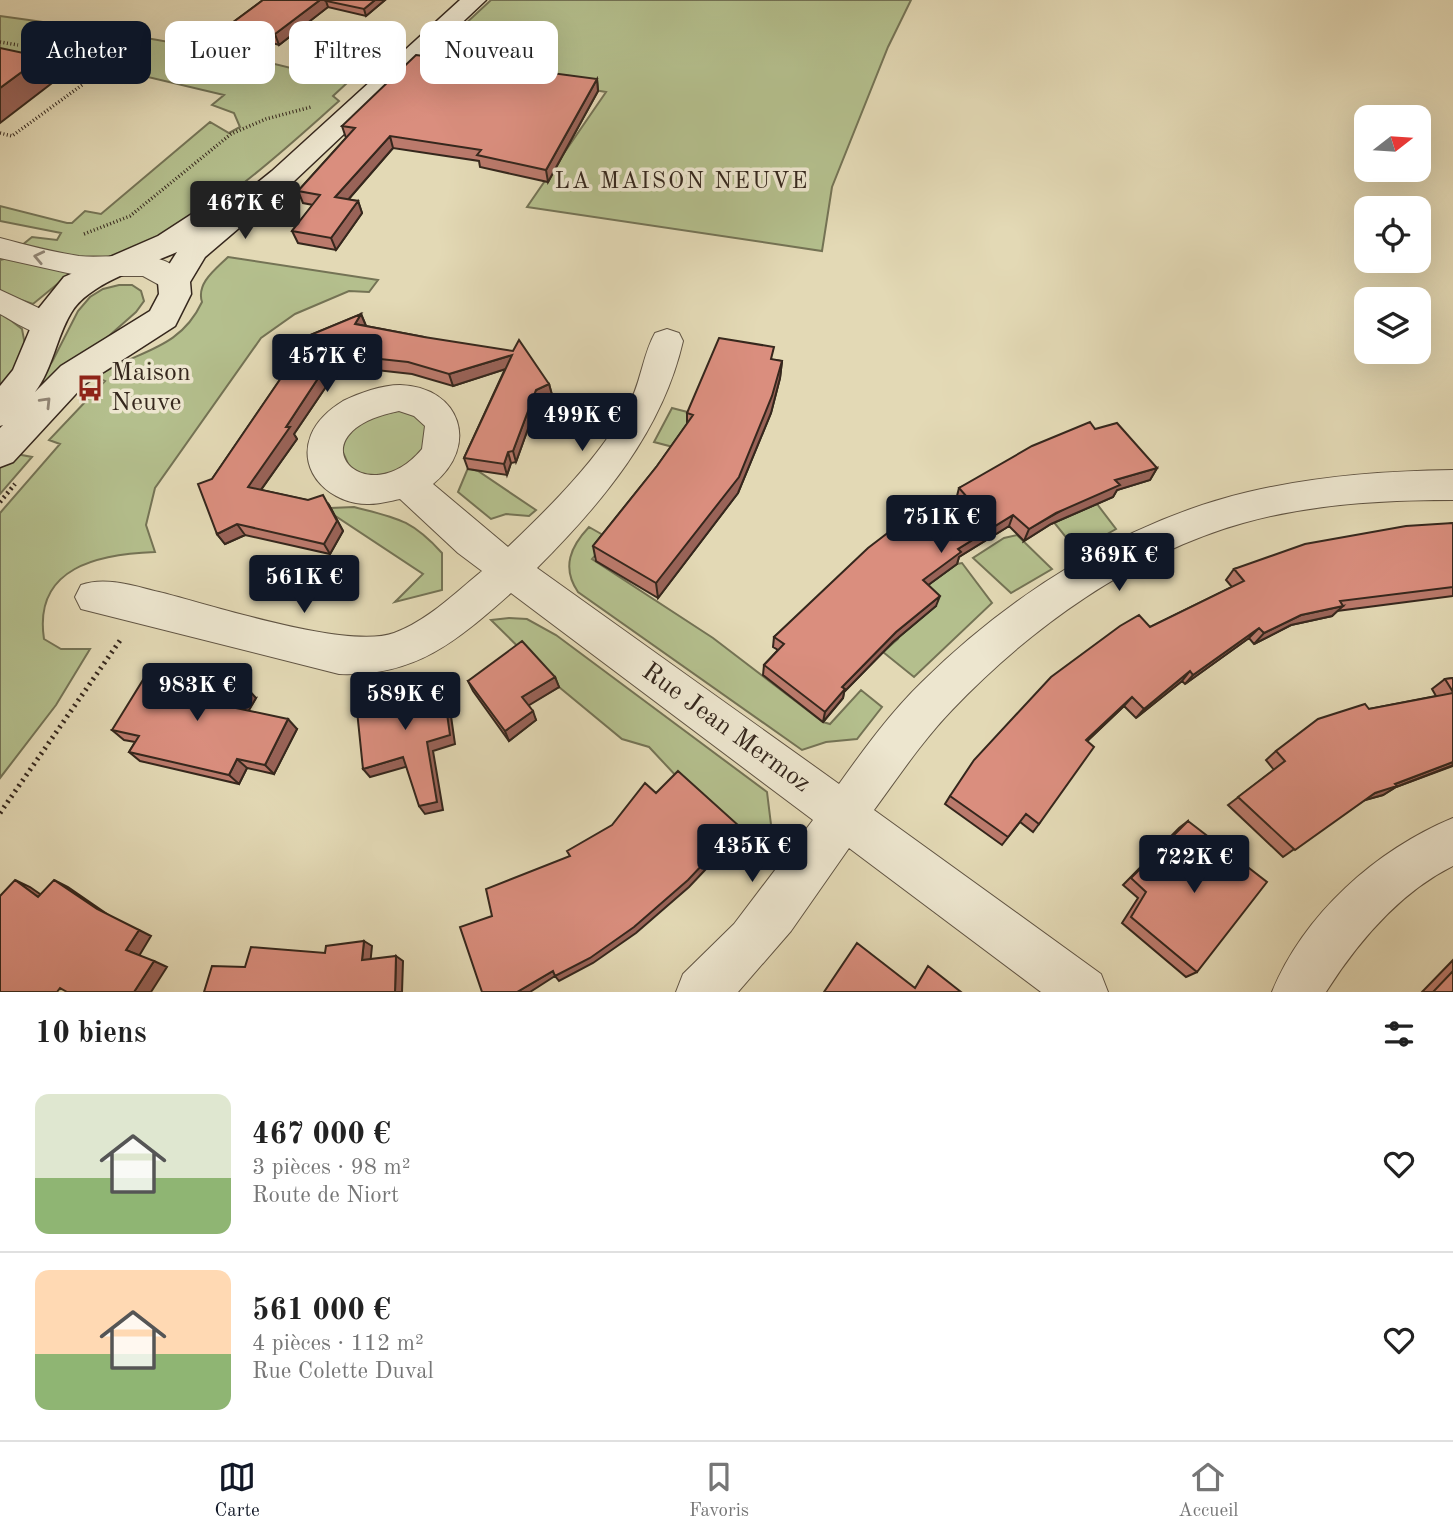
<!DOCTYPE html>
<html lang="fr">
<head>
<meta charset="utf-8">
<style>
  body { margin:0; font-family:"Old Standard TT",serif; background:#f6f6f6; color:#222; height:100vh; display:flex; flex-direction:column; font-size:26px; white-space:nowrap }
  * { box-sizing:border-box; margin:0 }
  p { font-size:23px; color:#767676 }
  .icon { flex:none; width:38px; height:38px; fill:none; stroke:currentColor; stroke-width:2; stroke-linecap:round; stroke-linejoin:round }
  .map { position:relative; height:992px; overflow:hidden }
  .sheet { display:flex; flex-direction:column; background:#fff; flex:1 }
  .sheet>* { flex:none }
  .guide { position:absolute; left:21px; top:21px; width:700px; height:63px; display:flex; gap:14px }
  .needle { width:46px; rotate:73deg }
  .tools { position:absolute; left:1354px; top:105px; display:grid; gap:14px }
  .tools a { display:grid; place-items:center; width:77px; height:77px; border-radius:14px; background:#fff; box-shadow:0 7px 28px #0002; font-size:35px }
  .price { position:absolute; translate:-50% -60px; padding:0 16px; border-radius:7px; background:#111827; color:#fff; font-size:23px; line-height:46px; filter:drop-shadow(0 2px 4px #0008) }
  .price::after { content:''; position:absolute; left:50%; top:42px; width:21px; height:16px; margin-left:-10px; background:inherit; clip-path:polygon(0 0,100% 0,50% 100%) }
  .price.current { background:#222; color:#fff }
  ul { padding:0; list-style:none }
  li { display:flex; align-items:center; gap:21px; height:175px; padding:0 35px }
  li+li { border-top:2px solid #e0e0e0 }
  li span { display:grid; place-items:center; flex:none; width:196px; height:140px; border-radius:14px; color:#555 }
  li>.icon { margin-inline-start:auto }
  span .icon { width:84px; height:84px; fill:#fffc; stroke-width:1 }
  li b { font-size:30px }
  h2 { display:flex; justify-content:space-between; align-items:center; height:84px; padding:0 35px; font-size:30px }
  .tag { padding:0 24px; border-radius:14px; background:#fff; box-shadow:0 7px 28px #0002; font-size:24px; line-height:63px }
  .tag.current { background:#111827; color:#fff }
  .tabs { display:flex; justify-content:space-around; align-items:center; height:98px; border-top:2px solid #e0e0e0; background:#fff; font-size:19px; color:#767676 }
  .tabs a { display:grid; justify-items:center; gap:4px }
  .tabs .current { color:#111827 }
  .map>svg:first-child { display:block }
  .green { fill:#b4bf8d; stroke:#747355; stroke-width:2 }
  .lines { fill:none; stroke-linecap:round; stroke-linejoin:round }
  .street-casing { stroke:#605443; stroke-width:2 }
  .secondary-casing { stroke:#35271d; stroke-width:3 }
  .path-far2 { stroke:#35271d; stroke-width:3.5; stroke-dasharray:1 2.5; stroke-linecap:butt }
  .path-far1 { stroke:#35271d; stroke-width:4.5; stroke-dasharray:2 3.5; stroke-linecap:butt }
  .path { stroke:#35271d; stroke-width:5; stroke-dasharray:2 4.5; stroke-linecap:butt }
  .street { fill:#ede6cf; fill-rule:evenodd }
  .secondary { fill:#ede6cf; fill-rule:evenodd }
  .wall { fill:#bb7a6c; stroke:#35271d; stroke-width:2 }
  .shaded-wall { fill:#996358; stroke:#35271d; stroke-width:2 }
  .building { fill:#da8e7e; stroke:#35271d; stroke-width:2 }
  .oneway { stroke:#918676 }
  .labels { text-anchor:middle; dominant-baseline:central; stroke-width:7; stroke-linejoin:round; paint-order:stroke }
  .far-neighbourhood-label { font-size:23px; letter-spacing:2px; fill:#35271d; stroke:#ede6cf }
  .poi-label { font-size:26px; fill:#35271d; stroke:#ede6cf; text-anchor:start }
  .street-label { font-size:26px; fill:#35271d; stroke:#ede6cf }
</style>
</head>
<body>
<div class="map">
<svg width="1453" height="992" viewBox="0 0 1453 992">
  <rect width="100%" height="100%" fill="#e3d9b5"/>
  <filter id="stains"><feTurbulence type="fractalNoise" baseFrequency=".00286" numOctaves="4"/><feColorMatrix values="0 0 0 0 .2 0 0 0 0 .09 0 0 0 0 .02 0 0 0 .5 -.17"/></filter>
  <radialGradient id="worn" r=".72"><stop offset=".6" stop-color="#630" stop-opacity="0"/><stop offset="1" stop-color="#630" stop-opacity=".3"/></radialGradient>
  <path class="green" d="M 491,0 L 911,0 L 888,47 L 832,187 L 822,251 L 527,207 L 606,92 L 522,78 L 543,53 L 529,49 L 534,35 L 463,26 Z
    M 0,16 C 117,32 234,50 347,83 L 333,96 L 339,101 C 277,156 214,216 136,247 C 123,252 109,259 95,259 C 71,259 44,250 21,246 L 32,237 L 57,240 L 61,233 L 0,221 L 0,206 L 67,223 L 72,223 L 85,211 L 101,214 L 210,122 L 229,133 L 240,127 L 234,113 L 212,105 L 224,95 L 89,63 L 56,80 L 0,68 Z
    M 228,257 L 378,280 L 369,292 L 349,291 L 295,314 L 261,338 L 155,488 L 146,525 L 155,552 C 99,554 33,567 44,639 L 61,649 L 90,649 L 56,705 L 0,778 L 0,513 L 60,444 L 49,440 L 105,381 L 96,377 C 137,350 179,351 202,302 C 196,283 216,269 228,257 Z
    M 8,258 L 72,272 L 33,304 L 0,293 L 0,260 Z
    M 119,285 L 132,285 L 141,291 L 144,301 L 136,312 L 0,432 L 0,425 L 52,362 L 78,311 L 90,297 L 103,289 Z
    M 0,312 L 22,329 L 26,350 L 0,398 Z
    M 672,408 L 695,414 L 677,448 L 654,442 Z
    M 406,409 C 411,413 420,417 424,422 C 444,446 399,476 379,476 C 370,477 360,473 351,471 L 338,441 L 353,421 Z
    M 11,453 L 32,457 L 0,494 L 0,467 Z
    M 468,468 L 478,471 L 536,510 L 529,516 L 506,514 L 491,519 L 458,492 Z
    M 1060,499 L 1073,514 L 1097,504 L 1116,529 L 1077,551 L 1044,510 Z
    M 354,507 C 397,518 411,519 442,553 L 442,590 L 395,602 L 423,574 L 334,515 L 331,508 Z
    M 589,527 L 610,539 L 592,559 L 713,638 L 823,722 L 830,724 L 861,690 L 882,707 L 857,739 L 826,742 L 802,750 L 578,592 C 561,567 571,546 589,527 Z
    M 1017,535 L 1052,569 L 1011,593 L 973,558 L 1004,538 Z
    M 962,563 L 992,603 L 914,677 L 883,652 L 898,639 L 920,591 L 957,564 Z
    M 509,618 L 527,619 L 556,635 L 767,792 L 774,849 L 767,857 L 679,779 L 649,747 L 622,739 L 559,687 L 491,620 Z"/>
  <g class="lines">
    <g class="street-casing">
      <path id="street" d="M 0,238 C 26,245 53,252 79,256 C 117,260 166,243 189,282 L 185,289 L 174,293 L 143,276 L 81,276 L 0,258 Z
        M 0,290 L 58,317 L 63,325 L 58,333 C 37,339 19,324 0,314 Z
        M 667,329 L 679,333 L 683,341 C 662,432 602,503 537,568 L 839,784 C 864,749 891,712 922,682 C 1011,594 1126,521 1248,492 C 1315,476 1384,471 1453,470 L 1453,500 C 1383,500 1311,504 1243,523 C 1133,554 1030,628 952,710 C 923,740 899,776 874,810 L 1101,974 L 1108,992 L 1041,992 L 849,848 L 791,931 L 738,992 L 676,992 L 683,974 L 734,924 L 813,820 L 511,593 C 457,641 415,677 339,674 L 81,609 L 75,597 L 81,585 C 105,576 135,586 159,592 C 212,605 347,650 394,633 C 427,621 455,593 482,571 L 458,553 L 400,499 C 390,501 379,504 369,504 C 332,505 296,473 311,435 C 317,420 330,409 343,401 C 359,393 382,385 400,385 C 461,387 480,446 433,484 L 508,547 C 551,506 597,460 627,408 C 641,385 642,356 655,333 ZM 399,411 L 414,416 L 425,426 L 422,449 C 365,517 289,433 399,411 Z
        M 1453,818 L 1453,866 C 1399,893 1358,942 1326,992 L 1272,992 C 1304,914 1376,850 1453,818 Z"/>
    </g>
    <g class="secondary-casing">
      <path id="secondary" d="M 460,0 L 486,0 L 292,183 L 205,257 L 190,282 L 191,294 L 175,326 L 85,384 L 13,462 L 0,467 L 0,428 L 3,425 L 0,426 L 0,386 L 13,370 L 39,308 L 64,277 L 158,236 L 198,210 L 209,207 L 221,212 L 272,171 ZM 177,252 L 158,282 L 159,294 L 150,311 L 61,366 L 35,392 C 53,368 56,338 71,313 C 88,283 146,266 177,252 Z"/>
    </g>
    <path class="path-far2" d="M 0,42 L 18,45
      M 0,133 L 12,136 L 82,85
      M 84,234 L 130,216 L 231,134 L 266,119 L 311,107"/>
    <path class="path-far1" d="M 0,502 L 15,484"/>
    <path class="path" d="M 0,813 L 121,639"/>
    <use href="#street" class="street"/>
    <use href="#secondary" class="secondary"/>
  </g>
  <path class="wall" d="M 263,0 L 385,0 L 366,16 L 328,7 L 279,45 L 237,33 L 232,23 Z
    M 597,79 L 598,91 L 548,182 L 480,167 L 479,161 L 393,148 L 348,200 L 358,201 L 362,213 L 336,250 L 298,243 L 292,231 L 313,205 L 303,203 L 298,191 L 346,138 L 342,126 Z
    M 361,314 L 366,326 L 424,337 L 549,384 L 552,395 L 538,401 L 516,462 L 511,463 L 507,475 L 468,469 L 464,458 L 505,369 L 453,386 L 412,374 L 340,366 L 294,434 L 297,439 L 261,490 L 329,505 L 343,531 L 330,554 L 245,535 L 225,544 L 217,534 L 212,479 L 293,361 L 285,360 L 279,348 Z
    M 773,360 L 782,361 L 780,378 L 771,413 L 738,493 L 658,598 L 596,561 L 593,546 L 657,466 L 687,424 L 687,413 Z
    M 1095,429 L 1157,468 L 1150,480 L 1117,490 L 1113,497 L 1051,524 L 1024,541 L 1009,526 L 959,557 L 957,564 L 928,585 L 936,606 L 893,642 L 844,692 L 843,698 L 823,722 L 763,675 L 764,665 L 778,650 L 773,647 L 774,637 L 903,530 L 957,502 L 956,500 L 959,488 Z
    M 1453,523 L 1453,596 L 1337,611 L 1332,616 L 1291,625 L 1254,644 L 1249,638 L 1185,684 L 1182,681 L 1136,718 L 1124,706 L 1087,741 L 1039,824 L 1033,832 L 1020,822 L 1002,845 L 945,804 L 950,796 L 1150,627 L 1232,587 L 1226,580 L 1234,569 Z
    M 555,677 L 559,687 L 528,705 L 536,720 L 509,741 L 473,691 L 468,681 Z
    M 1453,678 L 1453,766 L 1396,787 L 1383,795 L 1364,800 L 1283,857 L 1228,805 L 1274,770 L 1266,760 L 1276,751 L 1369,709 L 1436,696 L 1432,689 L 1445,679 Z
    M 256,698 L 248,711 L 297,729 L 274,774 L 247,768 L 239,784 L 140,761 L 129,752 L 135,742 L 124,740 L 112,730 Z
    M 1188,821 L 1197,972 L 1186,977 L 1122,923 L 1138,898 L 1123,885 L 1179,828 Z
    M 1453,960 L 1453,992 L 1422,992 Z"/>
  <path class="shaded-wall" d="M 320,0 L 337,0 L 326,1 L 328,7 L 279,45 L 275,34 Z
    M 375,0 L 385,0 L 366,16 L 364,9 Z
    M 42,57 L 56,80 L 0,123 L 0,88 Z
    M 597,79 L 598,91 L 548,182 L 546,170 Z
    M 390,136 L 393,148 L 340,209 L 335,197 Z
    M 358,201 L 362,213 L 336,250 L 331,238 Z
    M 361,314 L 366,326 L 355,324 Z
    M 334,354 L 340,366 L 294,434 L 297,439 L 255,498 L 248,487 L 286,427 Z
    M 512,355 L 515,366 L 453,386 L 449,374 Z
    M 782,361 L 780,378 L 771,413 L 738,493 L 658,598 L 656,583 Z
    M 549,384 L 552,395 L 538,401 L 516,462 L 513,451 L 536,390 Z
    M 508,452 L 511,463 L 507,475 L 504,464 Z
    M 1157,468 L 1150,480 L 1117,490 L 1113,497 L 1051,524 L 1024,541 L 1029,529 L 1115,480 Z
    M 329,505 L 343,531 L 330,554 L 324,544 Z
    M 1013,515 L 1009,526 L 959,557 L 957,564 L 920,591 L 923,580 L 958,549 Z
    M 237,524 L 245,535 L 225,544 L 217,534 Z
    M 940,596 L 936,606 L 893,642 L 844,692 L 843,698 L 823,722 L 825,712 L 842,687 L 896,632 Z
    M 1343,606 L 1332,616 L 1291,625 L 1254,644 L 1264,633 L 1301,615 Z
    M 1259,628 L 1249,638 L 1185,684 L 1193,675 Z
    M 1190,671 L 1182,681 L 1136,718 L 1144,709 Z
    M 555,677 L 559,687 L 526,707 L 522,697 Z
    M 442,678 L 447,688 L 455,744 L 433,751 L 443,810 L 425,814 L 419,806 L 427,742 Z
    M 247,688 L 256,698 L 245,717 L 236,708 Z
    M 1132,697 L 1124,706 L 1079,749 L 1086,740 Z
    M 533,711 L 536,720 L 509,741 L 505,731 Z
    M 288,719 L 297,729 L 274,774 L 265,765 Z
    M 403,757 L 409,766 L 370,777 L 363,769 Z
    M 237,759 L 247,768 L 239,784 L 229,775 Z
    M 1453,762 L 1453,765 L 1451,766 L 1396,787 L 1383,795 L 1362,801 L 1375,793 L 1395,784 Z
    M 739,826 L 739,834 L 689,887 L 636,933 L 593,963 L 559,981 L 555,976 L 530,992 L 517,992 L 553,971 Z
    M 15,880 L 30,887 L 53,903 L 38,897 Z
    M 54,880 L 68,887 L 110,916 L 97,909 Z
    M 139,930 L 151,936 L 139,956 L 126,950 Z
    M 364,941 L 372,946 L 370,966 L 362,960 Z
    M 396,956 L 403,961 L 402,992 L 395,992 Z
    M 154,961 L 167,967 L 151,992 L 134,992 Z"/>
  <path class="building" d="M 263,0 L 320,0 L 275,34 L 232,23 Z
    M 327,0 L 375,0 L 364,9 L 326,1 Z
    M 0,48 L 42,57 L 0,88 Z
    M 416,55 L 597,79 L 546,170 L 477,155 L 481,150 L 390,136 L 335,197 L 358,201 L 331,238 L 292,231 L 320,195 L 298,191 L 355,128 L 342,126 Z
    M 361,314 L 355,324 L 424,337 L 513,351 L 519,340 L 549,384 L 536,390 L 513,451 L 508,452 L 504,464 L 464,458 L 512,355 L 449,374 L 408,362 L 334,354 L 286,427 L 290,427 L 248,487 L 308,500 L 323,495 L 337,521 L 324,544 L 237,524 L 217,534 L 198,484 L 212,479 L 300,350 L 279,348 Z
    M 719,338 L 774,347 L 771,359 L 782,361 L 772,396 L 739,477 L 656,583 L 593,546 L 657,466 L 693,415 L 687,413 Z
    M 1090,422 L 1095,429 L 1117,423 L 1157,468 L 1115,480 L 1120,485 L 1056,513 L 1029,529 L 1013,515 L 958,549 L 961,552 L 923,580 L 940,596 L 896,632 L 842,687 L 845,689 L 825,712 L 764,665 L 784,644 L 774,637 L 868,548 L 898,525 L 903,530 L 967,497 L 959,488 L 1032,446 Z
    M 1453,523 L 1453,587 L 1340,601 L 1343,606 L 1301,615 L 1264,633 L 1259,628 L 1193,675 L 1190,671 L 1144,709 L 1132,697 L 1086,740 L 1094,747 L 1039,824 L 1026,814 L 1008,837 L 950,796 L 974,760 L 1051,677 L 1120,626 L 1139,615 L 1150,627 L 1244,581 L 1234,569 L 1305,544 L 1406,526 Z
    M 522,641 L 555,677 L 522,697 L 533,711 L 505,731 L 468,681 Z
    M 151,667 L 247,688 L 236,708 L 288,719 L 265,765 L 237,759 L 229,775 L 129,752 L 139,736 L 112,730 Z
    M 442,678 L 450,735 L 427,742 L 437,802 L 419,806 L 403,757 L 363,769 L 356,701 L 388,692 L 388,696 Z
    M 1453,678 L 1453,692 L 1445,679 Z
    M 1453,693 L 1453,762 L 1395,784 L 1397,786 L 1375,793 L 1295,850 L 1238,797 L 1285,761 L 1276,751 L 1318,719 L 1365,704 L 1369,709 Z
    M 678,771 L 739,826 L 688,880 L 634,927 L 590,958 L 555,976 L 553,971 L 517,992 L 482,992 L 460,927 L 492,916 L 486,889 L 570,856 L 567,851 L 612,825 L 645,783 L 656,793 Z
    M 1188,821 L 1267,882 L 1197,972 L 1131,917 L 1146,892 L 1131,878 Z
    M 15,880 L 38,897 L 54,880 L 97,909 L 139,930 L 126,950 L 154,961 L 134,992 L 67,992 L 60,988 L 57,992 L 0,992 L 0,896 Z
    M 364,941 L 362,960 L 396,956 L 395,992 L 204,992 L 212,966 L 245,967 L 251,947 L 325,953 L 326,946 Z
    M 857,943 L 915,988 L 928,966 L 961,992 L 824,992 Z
    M 1453,971 L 1453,992 L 1433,992 Z"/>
  <defs><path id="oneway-chevron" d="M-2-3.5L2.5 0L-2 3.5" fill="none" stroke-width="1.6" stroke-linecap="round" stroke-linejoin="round" transform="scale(1.75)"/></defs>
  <g class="oneway">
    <use href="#oneway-chevron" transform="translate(39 257) rotate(-168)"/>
    <use href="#oneway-chevron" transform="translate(46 402) rotate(-46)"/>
  </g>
  <defs>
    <g id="bus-bare" transform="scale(2.1)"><path d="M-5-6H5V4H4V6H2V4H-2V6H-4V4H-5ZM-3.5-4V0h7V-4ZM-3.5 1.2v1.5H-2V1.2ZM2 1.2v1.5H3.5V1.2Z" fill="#8f2418" stroke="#ede6cf" stroke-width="2.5" paint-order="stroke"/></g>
  </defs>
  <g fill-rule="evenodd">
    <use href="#bus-bare" x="90" y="388"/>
  </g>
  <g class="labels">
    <g class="far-neighbourhood-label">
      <text x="682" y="181">LA MAISON NEUVE</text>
    </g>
    <g class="poi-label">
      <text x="111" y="373">Maison<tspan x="111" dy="30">Neuve</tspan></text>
    </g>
    <g class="street-label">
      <text transform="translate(726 728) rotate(36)">Rue Jean Mermoz</text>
    </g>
  </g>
  <rect width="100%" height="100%" filter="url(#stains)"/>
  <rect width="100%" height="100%" fill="url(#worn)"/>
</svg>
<div class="tools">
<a><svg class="needle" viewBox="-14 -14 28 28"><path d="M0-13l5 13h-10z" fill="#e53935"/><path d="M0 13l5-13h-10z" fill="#767676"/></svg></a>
<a><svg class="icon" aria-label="locate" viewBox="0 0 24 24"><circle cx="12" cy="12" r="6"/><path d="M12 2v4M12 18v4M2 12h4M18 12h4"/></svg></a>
<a><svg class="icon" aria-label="layers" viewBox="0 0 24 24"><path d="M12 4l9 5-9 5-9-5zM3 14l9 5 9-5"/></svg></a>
</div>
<b class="price current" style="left:245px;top:241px">467K €</b>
<b class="price" style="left:327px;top:394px">457K €</b>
<b class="price" style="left:582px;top:453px">499K €</b>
<b class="price" style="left:941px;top:555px">751K €</b>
<b class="price" style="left:1119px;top:593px">369K €</b>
<b class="price" style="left:304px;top:615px">561K €</b>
<b class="price" style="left:197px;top:723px">983K €</b>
<b class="price" style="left:405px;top:732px">589K €</b>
<b class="price" style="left:752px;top:884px">435K €</b>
<b class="price" style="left:1194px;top:895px">722K €</b>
<div class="guide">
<a class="tag current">Acheter</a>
<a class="tag">Louer</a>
<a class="tag">Filtres</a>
<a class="tag">Nouveau</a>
</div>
</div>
<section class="sheet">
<h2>10 biens<svg class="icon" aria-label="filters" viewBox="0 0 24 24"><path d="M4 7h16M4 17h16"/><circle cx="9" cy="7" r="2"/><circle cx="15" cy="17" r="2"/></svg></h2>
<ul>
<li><span style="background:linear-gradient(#dfe7d0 60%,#8fb573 0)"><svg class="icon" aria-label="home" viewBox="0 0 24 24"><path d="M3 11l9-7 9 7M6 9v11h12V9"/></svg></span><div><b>467 000 €</b><p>3 pièces · 98 m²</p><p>Route de Niort</p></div><svg class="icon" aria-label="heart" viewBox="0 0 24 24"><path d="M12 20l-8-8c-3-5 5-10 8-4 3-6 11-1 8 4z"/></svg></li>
<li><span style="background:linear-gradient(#ffd9b3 60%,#8fb573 0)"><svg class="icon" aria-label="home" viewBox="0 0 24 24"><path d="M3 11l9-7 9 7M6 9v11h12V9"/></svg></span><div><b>561 000 €</b><p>4 pièces · 112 m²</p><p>Rue Colette Duval</p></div><svg class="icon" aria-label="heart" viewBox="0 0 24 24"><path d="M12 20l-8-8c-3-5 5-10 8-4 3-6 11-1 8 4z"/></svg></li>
</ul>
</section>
<nav class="tabs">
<a class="current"><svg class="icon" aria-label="map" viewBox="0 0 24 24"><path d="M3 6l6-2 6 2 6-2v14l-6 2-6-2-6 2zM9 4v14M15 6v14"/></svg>Carte</a>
<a><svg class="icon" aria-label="saved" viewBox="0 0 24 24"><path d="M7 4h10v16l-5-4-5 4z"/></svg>Favoris</a>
<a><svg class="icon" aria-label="home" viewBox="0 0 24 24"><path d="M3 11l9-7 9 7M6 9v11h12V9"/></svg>Accueil</a>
</nav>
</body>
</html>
